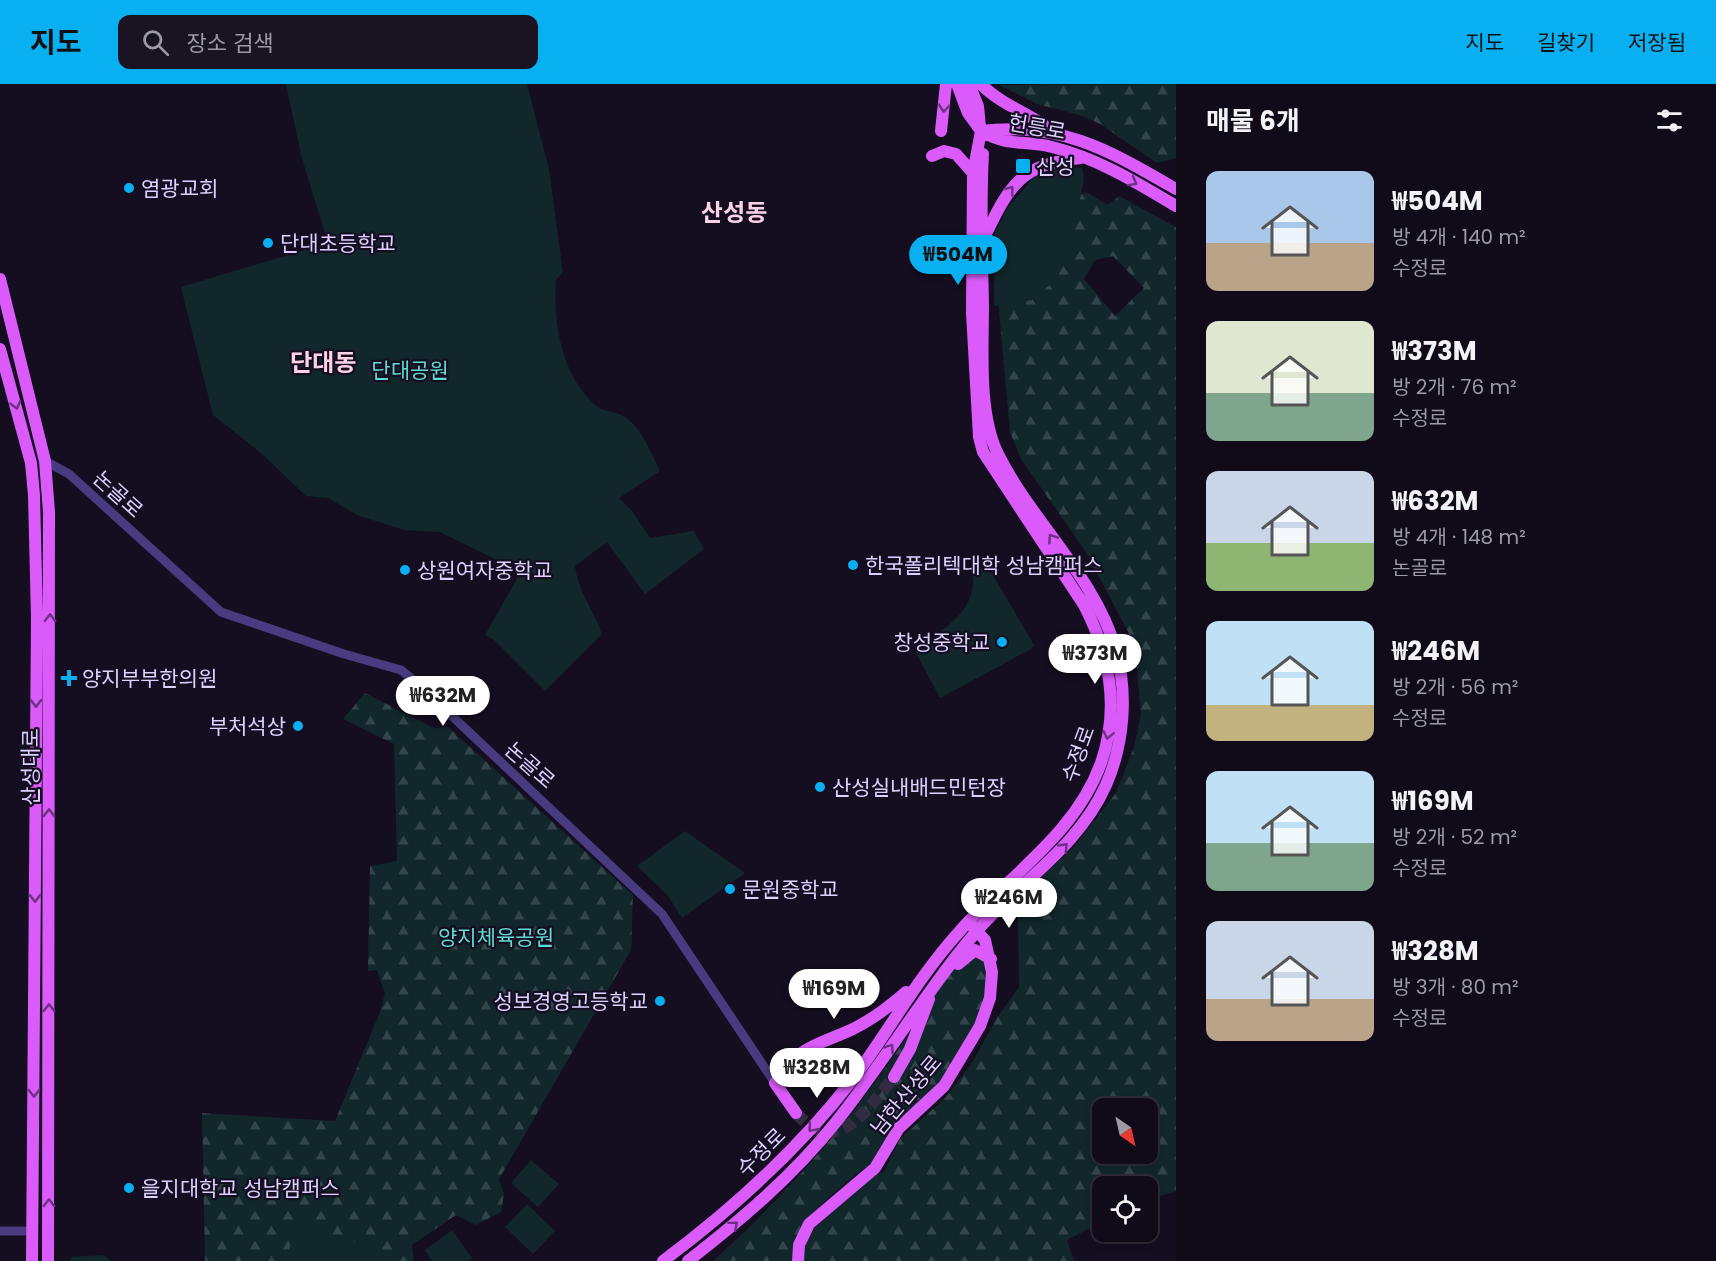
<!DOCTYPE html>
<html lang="ko">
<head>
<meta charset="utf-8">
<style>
  body { margin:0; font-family:Poppins,"Noto Sans KR",sans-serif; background:#191322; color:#f1f3f6; height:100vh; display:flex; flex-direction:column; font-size:22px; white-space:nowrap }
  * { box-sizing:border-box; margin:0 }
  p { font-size:20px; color:#9c9aa2 }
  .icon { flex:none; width:33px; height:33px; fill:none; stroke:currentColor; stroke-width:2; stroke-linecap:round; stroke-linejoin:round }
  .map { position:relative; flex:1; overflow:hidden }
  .details { display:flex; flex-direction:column; background:#100a19; width:540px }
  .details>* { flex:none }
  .needle { width:39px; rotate:146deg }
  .controls { position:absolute; left:1092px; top:1014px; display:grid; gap:12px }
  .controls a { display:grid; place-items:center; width:66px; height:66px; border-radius:12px; background:#100a19; box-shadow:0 3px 9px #0003,0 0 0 2px #302b38; font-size:30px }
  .price { position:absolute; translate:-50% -51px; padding:0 14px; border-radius:21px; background:#fff; color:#222; font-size:20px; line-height:39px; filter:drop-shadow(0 2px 3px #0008) }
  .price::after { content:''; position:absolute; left:50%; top:36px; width:18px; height:14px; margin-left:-9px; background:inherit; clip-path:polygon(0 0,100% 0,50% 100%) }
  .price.on { background:#08b0f2; color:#111 }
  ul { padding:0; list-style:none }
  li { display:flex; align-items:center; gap:18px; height:150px; padding:0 30px }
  li span { display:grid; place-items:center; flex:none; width:168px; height:120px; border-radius:12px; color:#555 }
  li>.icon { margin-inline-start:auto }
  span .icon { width:72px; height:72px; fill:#fffc; stroke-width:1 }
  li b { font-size:26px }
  h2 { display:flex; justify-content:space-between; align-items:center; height:72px; padding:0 30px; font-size:26px }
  header { display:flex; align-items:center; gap:36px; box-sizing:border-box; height:84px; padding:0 30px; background:#08b0f2; color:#111 }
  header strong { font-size:28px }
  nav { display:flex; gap:33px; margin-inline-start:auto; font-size:21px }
  .search { width:420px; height:54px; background:#191322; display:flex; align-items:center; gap:15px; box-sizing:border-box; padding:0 21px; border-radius:12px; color:#9c9aa2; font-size:22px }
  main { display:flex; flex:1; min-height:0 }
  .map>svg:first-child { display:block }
  .forest { fill:url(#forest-firs); fill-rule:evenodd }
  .green { fill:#11272b }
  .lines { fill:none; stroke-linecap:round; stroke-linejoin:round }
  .major-tunnel { stroke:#332b42; stroke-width:12; stroke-dasharray:12 6; stroke-linecap:butt }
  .minor { stroke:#493b7f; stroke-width:9 }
  .major { stroke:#db5bfa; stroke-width:12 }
  .oneway { stroke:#6e3183 }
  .poi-dot { fill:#08b0f2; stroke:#150e21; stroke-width:2 }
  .labels { text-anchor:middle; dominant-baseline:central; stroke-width:4.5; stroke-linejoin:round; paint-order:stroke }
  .street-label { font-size:21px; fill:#ddd0fe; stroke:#150e21 }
  .poi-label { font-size:21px; fill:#ddd0fe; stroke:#150e21; text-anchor:start }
  .park-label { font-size:21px; fill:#5edbd2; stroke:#150e21 }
  .quarter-label { font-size:24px; font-weight:bold; fill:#fed2e6; stroke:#150e21 }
</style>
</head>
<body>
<header>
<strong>지도</strong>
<div class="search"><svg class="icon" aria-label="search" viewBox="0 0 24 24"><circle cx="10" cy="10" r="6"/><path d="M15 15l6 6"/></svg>장소 검색</div>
<nav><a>지도</a><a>길찾기</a><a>저장됨</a></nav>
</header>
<main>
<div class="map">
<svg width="1176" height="1177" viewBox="0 0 1176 1177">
  <defs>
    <pattern id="forest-firs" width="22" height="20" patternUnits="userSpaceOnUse" patternTransform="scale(1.5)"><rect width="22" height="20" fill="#11272b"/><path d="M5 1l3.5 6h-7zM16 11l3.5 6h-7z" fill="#33454b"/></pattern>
  </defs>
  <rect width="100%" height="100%" fill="#150e21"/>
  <path class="forest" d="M 1176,0 L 1176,74 L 1157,79 L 1100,40 L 1083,32 L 1037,20 L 999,1 Z
    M 1086,108 L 1108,121 L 1119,112 L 1176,143 L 1176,1107 L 1148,1116 L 1148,1102 L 1102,1102 L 1102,1138 L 1067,1156 L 1074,1177 L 802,1177 L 809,1149 L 875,1090 L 883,1089 L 900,1055 L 946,1013 L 972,979 L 997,934 L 1019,903 L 1018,815 L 1074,763 L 1116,709 L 1134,663 L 1141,630 L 1135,561 L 1086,468 L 1021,375 L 1010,348 L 997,204 L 1069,118 ZM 1113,172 L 1144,204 L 1115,232 L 1084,195 L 1095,176 ZM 1102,1024 L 1148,1024 L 1148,1070 L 1102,1070 Z
    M 365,609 L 434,644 L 448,643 L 633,811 L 631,866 L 499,1095 L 504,1110 L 501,1128 L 476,1141 L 456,1131 L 412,1161 L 414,1177 L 205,1177 L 202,1029 L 335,1037 L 380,928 L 385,909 L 377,886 L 368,887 L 370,782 L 397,777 L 394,660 L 343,635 Z
    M 979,867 C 982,872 987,877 988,883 C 995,944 911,1036 873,1081 L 865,1083 C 835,1109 794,1134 792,1177 L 713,1177 C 789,1109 856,1031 912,945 C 928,919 948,875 979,867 Z"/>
  <path class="green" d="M 286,0 L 527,0 L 549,85 L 563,188 L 556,196 C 553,238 561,290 595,321 C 603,328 616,327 625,333 C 642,345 651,368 660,387 L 619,414 L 633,428 L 650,454 L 694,447 L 704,465 L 645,510 L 607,458 L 575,482 C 578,507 594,526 602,550 L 545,607 L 494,556 L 485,551 L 521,488 L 440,448 L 404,446 L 357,431 L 328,414 L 306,412 L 262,370 L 213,331 L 181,203 L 328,159 L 301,71 Z
    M 1065,83 L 1082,84 L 1084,95 L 1069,173 L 1054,197 L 1032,216 L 994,222 L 995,148 L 1009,122 L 1037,90 Z
    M 987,481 L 1034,561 L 1031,565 L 940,614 L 915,567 C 940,546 979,528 972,489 Z
    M 685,747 L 745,789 L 682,834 L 668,812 L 637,782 Z
    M 531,1076 L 559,1100 L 538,1123 L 511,1099 Z
    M 527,1120 L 555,1147 L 533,1170 L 505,1143 Z
    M 298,1139 L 390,1170 L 388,1177 L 285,1177 Z
    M 452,1146 L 472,1174 L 468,1177 L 432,1177 L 425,1166 Z
    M 104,1171 L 111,1177 L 70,1177 L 71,1173 Z"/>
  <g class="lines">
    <path class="major-tunnel" d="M 796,1029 C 836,1075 867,1026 894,993"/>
    <path class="minor" d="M 45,377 L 69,390 L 221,528 L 344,570 L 401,586 L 418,600 L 662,830 L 775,999
      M 0,1147 L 33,1147"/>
    <path class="major" d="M 969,0 L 978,22 L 980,43
      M 981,0 C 1003,23 1032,29 1054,49
      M 941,47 L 946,0
      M 981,47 C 1007,63 1024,56 1052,63 C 1097,74 1136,98 1176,122
      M 981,47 C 1061,37 1110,67 1176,105
      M 932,72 L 944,67 L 956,70 L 973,89
      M 984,154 C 1009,103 1019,80 1081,74
      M 0,195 L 45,377 L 49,428 L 48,1177
      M 0,265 L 31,379 L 34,411 L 37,534 L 32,1177
      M 958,880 L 975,866 L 991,875
      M 894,993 L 910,965 L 929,915
      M 796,1029 L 775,999 C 801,960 814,963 853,945 C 873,935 889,923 906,908
      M 663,1177 C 734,1124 798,1066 853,995 C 889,947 918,893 959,848 C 1007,793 1075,751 1101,679 C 1120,624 1110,571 1084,521 L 983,368 L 979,353 L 972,229 L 973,89 L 981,47 L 968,29 L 957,0
      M 688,1177 C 742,1135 793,1092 836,1038 C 885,977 925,908 976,848 C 1019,798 1078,764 1106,701 C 1124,660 1128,610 1116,566 C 1095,492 1031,437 998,370 C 978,330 983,265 983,221 C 982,171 980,120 983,70
      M 798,1177 L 799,1161 L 809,1140 L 875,1084 L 899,1044 L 944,1002 L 980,942 L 990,914 L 992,888 L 985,856 L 972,842"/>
  </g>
  <defs><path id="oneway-chevron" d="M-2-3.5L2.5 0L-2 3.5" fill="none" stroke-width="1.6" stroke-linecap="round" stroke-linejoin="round" transform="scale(1.5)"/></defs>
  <g class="oneway">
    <use href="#oneway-chevron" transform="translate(944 24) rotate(95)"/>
    <use href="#oneway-chevron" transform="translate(1133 98) rotate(29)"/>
    <use href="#oneway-chevron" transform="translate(1010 106) rotate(-52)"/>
    <use href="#oneway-chevron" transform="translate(16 321) rotate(75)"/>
    <use href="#oneway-chevron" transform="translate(1052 454) rotate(-124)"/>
    <use href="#oneway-chevron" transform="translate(50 534) rotate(-90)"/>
    <use href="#oneway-chevron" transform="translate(36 619) rotate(91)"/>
    <use href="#oneway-chevron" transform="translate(1108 651) rotate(102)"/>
    <use href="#oneway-chevron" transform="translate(49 729) rotate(-90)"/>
    <use href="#oneway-chevron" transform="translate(1064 763) rotate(-46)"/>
    <use href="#oneway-chevron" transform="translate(35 814) rotate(90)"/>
    <use href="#oneway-chevron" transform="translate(49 924) rotate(-90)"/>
    <use href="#oneway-chevron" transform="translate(890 964) rotate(-55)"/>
    <use href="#oneway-chevron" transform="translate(34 1009) rotate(90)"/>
    <use href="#oneway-chevron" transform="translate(812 1044) rotate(130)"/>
    <use href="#oneway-chevron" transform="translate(49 1119) rotate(-90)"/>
    <use href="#oneway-chevron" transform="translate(734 1141) rotate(-40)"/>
  </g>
  <g class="poi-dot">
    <rect x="1015" y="74" width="16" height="16" rx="3"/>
    <circle cx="129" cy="104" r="6"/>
    <circle cx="268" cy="159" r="6"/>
    <circle cx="853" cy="481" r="6"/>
    <circle cx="405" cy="486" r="6"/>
    <circle cx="1002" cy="558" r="6"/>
    <path d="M66 585h6v6h6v6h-6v6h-6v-6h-6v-6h6z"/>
    <circle cx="298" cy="642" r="6"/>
    <circle cx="820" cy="703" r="6"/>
    <circle cx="730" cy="805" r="6"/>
    <circle cx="660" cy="917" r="6"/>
    <circle cx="129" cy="1104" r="6"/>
  </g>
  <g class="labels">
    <g class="street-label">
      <text transform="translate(1037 43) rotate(10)">헌릉로</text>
      <text transform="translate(118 410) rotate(42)">논골로</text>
      <text transform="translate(1078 670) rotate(-70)">수정로</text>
      <text transform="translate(530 681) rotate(41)">논골로</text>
      <text transform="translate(30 683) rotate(-90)">산성대로</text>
      <text transform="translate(906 1011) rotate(-50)">남한산성로</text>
      <text transform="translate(761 1068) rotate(-45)">수정로</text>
    </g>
    <g class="poi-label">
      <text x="1036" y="82">산성</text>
      <text x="141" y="104">염광교회</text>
      <text x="280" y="159">단대초등학교</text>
      <text x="865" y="481">한국폴리텍대학 성남캠퍼스</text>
      <text x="417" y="486">상원여자중학교</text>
      <text x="990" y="558" text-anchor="end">창성중학교</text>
      <text x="82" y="594">양지부부한의원</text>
      <text x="286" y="642" text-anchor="end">부처석상</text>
      <text x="832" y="703">산성실내배드민턴장</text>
      <text x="742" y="805">문원중학교</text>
      <text x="648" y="917" text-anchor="end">성보경영고등학교</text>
      <text x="141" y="1104">을지대학교 성남캠퍼스</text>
    </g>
    <g class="park-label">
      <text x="410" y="286">단대공원</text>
      <text x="496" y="853">양지체육공원</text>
    </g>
    <g class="quarter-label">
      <text x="734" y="128">산성동</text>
      <text x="323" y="278">단대동</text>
    </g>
  </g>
</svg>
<div class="controls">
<a><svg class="needle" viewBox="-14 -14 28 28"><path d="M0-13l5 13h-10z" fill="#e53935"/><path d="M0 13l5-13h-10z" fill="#9c9aa2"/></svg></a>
<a><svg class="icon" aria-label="locate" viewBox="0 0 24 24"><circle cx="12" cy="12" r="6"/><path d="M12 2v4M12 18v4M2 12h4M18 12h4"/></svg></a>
</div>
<b class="price on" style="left:958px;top:202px">₩504M</b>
<b class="price" style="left:1095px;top:601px">₩373M</b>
<b class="price" style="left:443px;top:643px">₩632M</b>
<b class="price" style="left:1009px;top:845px">₩246M</b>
<b class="price" style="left:834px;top:936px">₩169M</b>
<b class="price" style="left:817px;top:1015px">₩328M</b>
</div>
<section class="details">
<h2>매물 6개<svg class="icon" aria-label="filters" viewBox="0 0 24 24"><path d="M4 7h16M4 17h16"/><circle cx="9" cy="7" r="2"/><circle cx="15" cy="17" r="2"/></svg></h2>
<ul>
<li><span style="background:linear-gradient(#a9c7e8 60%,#b9a48a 0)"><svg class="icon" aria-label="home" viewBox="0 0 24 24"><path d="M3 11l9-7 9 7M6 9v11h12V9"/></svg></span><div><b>₩504M</b><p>방 4개 · 140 m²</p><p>수정로</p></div></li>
<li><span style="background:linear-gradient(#dfe7d0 60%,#7fa58c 0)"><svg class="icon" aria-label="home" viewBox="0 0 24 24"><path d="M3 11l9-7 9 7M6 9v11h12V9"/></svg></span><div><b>₩373M</b><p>방 2개 · 76 m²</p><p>수정로</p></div></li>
<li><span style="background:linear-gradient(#c9d6e8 60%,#8fb573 0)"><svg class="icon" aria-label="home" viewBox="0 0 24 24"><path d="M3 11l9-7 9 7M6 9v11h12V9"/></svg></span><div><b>₩632M</b><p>방 4개 · 148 m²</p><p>논골로</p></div></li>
<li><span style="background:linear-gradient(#bfe0f5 70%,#c2b280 0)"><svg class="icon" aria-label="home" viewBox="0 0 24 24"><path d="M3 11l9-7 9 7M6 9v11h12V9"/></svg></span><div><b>₩246M</b><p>방 2개 · 56 m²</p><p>수정로</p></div></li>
<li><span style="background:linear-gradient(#bfe0f5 60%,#7fa58c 0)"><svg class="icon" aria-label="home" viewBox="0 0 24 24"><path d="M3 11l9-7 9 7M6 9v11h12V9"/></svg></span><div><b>₩169M</b><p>방 2개 · 52 m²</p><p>수정로</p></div></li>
<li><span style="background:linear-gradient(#c9d6e8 65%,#b9a48a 0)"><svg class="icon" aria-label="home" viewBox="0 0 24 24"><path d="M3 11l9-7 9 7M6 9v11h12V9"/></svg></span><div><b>₩328M</b><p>방 3개 · 80 m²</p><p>수정로</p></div></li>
</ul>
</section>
</main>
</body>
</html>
